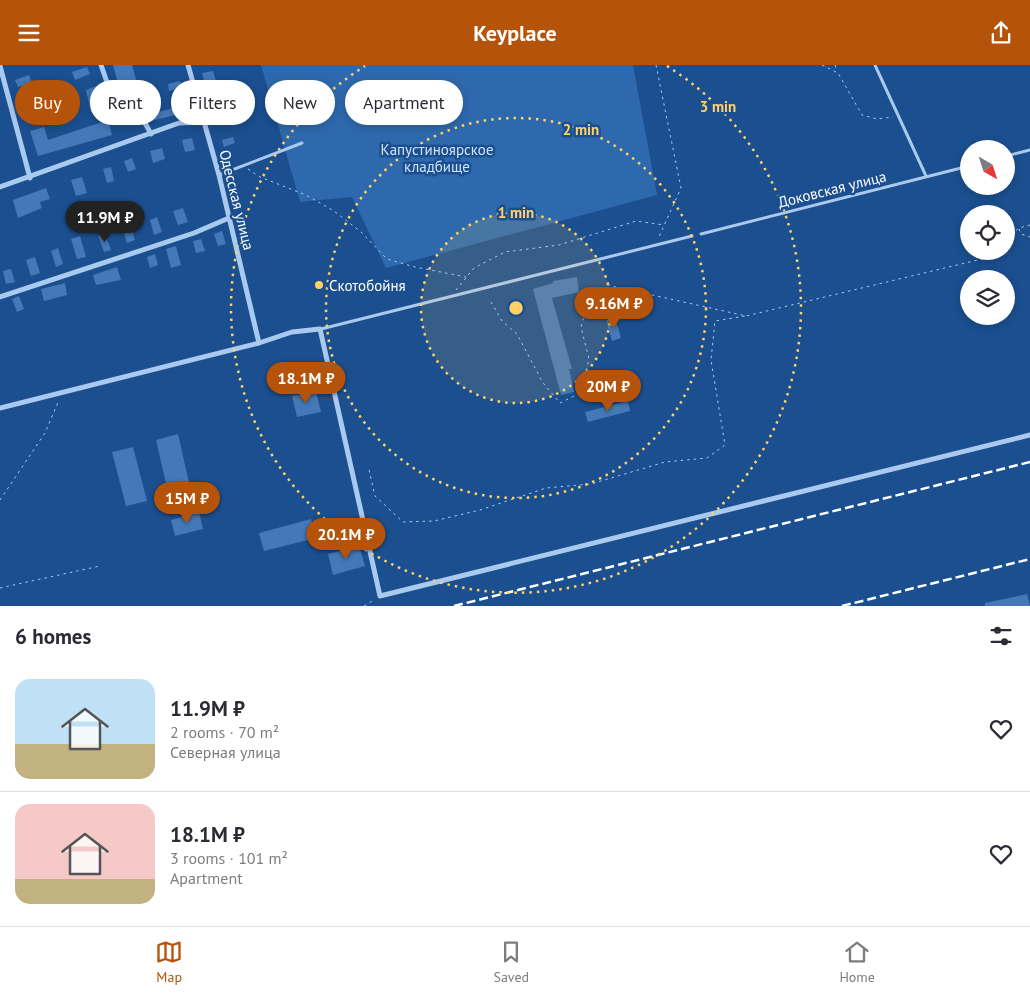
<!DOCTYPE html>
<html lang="en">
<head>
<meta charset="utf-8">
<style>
  body { margin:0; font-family:"PT Sans",sans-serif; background:#f2f2f3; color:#2b2b33; height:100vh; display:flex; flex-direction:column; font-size:19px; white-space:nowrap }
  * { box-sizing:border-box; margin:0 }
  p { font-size:16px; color:#7c7c81 }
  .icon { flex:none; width:28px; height:28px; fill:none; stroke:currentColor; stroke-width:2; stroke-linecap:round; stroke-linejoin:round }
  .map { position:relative; height:541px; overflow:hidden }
  .details { display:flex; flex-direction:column; background:#fff; flex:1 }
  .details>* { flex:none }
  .hud { position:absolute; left:15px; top:15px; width:500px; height:45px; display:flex; gap:10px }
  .needle { width:32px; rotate:141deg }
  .tools { position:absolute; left:960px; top:75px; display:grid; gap:10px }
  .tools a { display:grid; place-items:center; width:55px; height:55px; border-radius:50%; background:#fff; box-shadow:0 2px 8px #0003; font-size:25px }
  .price { position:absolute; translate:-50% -42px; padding:0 11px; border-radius:18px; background:#b45309; color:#fff; font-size:16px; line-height:32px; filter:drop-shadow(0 1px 2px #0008) }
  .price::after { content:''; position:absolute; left:50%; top:30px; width:15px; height:11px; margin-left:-8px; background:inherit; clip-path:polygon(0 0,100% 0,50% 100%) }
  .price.active { background:#222; color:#fff }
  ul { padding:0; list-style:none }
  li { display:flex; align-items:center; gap:15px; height:125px; padding:0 15px }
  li+li { border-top:1px solid #e1e1e2 }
  li span { display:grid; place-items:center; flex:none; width:140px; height:100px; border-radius:15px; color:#555 }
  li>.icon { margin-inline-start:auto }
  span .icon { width:60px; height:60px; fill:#fffc; stroke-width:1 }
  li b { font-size:21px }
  h2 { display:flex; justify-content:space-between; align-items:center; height:60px; padding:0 15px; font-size:21px }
  .tag { padding:0 18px; border-radius:22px; background:#fff; box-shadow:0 2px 8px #0003; font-size:18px; line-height:45px }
  .tag.active { background:#b45309; color:#fff }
  header { display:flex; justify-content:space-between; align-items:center; height:65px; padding:0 15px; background:#b45309; color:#fff; font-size:22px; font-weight:700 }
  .menu { display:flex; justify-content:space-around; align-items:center; height:70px; border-top:1px solid #e1e1e2; background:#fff; font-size:14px; color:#7c7c81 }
  .menu a { display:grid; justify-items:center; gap:2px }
  .menu .active { color:#b45309 }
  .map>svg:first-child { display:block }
  .green { fill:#2e69ad }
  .building { fill:#4478b7 }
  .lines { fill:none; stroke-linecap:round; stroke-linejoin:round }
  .path { stroke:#a9c9ee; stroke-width:1; stroke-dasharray:2.5 4; stroke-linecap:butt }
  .lane { stroke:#a9c9ee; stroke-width:3 }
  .street { stroke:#a9c9ee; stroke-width:5 }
  .rail { stroke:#fff; stroke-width:2.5; stroke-dasharray:9 4; stroke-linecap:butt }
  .ring { fill:none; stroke:#ffd166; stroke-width:2.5; stroke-dasharray:2.5 5 }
  .poi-dot { fill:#ffd166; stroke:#1b4f8f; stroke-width:2 }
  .labels { text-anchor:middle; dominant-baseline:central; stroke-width:5; stroke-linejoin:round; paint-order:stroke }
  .park-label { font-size:15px; fill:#cfe3fa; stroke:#1b4f8f }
  .street-label { font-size:15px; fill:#fff; stroke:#1b4f8f }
  .poi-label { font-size:15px; fill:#fff; stroke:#1b4f8f; text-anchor:start }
  .centre { fill:#ffd166; stroke:#1b4f8f; stroke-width:2.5 }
  .ring-label { font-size:15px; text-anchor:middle; font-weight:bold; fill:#ffd166; stroke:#1b4f8f; stroke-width:5; stroke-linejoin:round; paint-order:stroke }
</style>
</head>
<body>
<header><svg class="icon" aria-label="menu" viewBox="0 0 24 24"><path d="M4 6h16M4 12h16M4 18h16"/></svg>Keyplace<svg class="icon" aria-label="share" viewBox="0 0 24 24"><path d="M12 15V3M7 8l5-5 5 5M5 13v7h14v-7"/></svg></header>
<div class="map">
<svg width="1030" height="541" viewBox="0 0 1030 541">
  <rect width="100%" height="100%" fill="#1b4f8f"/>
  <path class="green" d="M 261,0 L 633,0 L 657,130 L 386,203 L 352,132 L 300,137 Z"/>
  <path class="building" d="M 113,0 L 132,0 L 137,18 L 119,22 Z
    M 87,2 L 90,9 L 75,15 L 72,7 Z
    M 213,6 L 219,26 L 207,29 L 202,8 Z
    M 29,10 L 32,18 L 18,22 L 15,15 Z
    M 180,16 L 182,23 L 169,26 L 168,19 Z
    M 96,21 L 104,45 L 91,47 L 86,25 Z
    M 152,37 L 155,48 L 186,40 L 188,47 L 151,56 L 146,39 Z
    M 37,38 L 39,46 L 25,49 L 23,42 Z
    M 108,55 L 112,70 L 38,91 L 30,66 L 44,62 L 48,75 Z
    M 233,72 L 235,78 L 224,82 L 222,75 Z
    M 192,73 L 195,85 L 185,87 L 182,75 Z
    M 162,83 L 165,94 L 153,98 L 150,86 Z
    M 132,93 L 136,104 L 128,107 L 124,96 Z
    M 111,102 L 114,116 L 107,118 L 103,104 Z
    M 82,112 L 87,128 L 76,131 L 71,115 Z
    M 46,123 L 50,134 L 40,137 L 42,143 L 18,153 L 13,135 Z
    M 183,143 L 188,157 L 178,160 L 173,146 Z
    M 157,152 L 162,167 L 154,170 L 150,155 Z
    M 130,158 L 135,175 L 127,178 L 122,160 Z
    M 222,166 L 226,179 L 218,181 L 214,169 Z
    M 105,168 L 111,185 L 104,187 L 98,171 Z
    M 80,171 L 86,192 L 77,194 L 71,174 Z
    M 201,174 L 205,186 L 196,188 L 193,176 Z
    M 176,181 L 181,200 L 171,203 L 166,184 Z
    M 58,183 L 63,199 L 56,202 L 51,186 Z
    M 155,189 L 158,200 L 150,203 L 147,192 Z
    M 35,192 L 40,208 L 31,211 L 26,195 Z
    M 117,202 L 121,215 L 96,220 L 93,210 Z
    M 11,204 L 15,217 L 6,219 L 3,206 Z
    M 577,212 L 579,227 L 552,233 L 572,304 L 569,304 L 574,327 L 561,330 L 533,224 L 553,218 L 553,216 Z
    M 65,218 L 67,230 L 44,236 L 41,224 Z
    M 19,231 L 24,244 L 17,247 L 12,234 Z
    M 645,232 L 647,241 L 624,245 L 623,235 Z
    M 615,252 L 621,273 L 612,276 L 606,255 Z
    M 316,326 L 321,347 L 297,352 L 292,331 Z
    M 628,336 L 630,346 L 588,357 L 585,347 Z
    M 178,369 L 191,426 L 169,431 L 156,375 Z
    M 133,382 L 147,436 L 126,441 L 112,387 Z
    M 199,447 L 203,464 L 175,471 L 171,455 Z
    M 311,454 L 316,473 L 264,486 L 259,468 Z
    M 359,481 L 365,501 L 333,510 L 328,489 Z
    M 1027,529 L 1030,541 L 985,541 L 985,538 Z"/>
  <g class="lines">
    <path class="path" d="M 656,0 L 681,123 L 658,174
      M 822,0 L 838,8 L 862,50 L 877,54 L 893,52
      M 835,0 L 837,6
      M 248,104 L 260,112 L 306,130 L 334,146 L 361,167 L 387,194 L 415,202 L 466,212
      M 1019,164 L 1021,169 L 1030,172
      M 1006,174 L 1019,163 L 1030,160
      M 456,225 L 474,203 L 505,187 L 559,180 L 636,156 L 664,160
      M 491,237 L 502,256 L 517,269 L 543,318 L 560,338 L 580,328 L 589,294 L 581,262 L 589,233 L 608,220 L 746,251 L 986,193 L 993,186
      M 369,405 L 375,431 L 403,457 L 434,456 L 480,445 L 546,423 L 591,419 L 665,397 L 707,393 L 725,380 L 711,295 L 715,256 L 745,251
      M 0,435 L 45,368 L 59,335
      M 0,523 L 100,501
      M 364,541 L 374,535"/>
    <path class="lane" d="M 875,0 L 926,111
      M 1006,91 L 1030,85
      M 219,110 L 302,78
      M 701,169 L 969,101
      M 321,264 L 692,171"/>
    <path class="street" d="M 101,0 L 109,23 C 132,30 140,49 151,69
      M 188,0 L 219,110 L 259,278
      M 0,1 L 30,113
      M 0,122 L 179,58 L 204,57
      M 0,232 L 194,168 L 229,153
      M 0,343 L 259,278 L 292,267 L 320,264 L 380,531 L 1030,370"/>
    <path class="rail" d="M 454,541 L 1030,397
      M 842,541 L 1030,494"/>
  </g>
  <circle cx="516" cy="243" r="95" fill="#ffd166" fill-opacity=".12"/>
  <g class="ring">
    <circle cx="516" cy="243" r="95"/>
    <circle cx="516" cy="243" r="190"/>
    <path d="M667 1A285 285 0 1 1 365 1"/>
  </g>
  <circle class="poi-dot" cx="319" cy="220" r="5"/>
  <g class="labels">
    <g class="park-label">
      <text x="437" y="84">Капустиноярское<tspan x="437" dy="17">кладбище</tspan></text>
    </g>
    <g class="street-label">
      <text transform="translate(832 124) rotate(-14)">Доковская улица</text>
      <text transform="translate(237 135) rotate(76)">Одесская улица</text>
    </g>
    <g class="poi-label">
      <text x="329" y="220">Скотобойня</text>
    </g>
  </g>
  <circle cx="516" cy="243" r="8" class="centre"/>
  <g class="ring-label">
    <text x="718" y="47">3 min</text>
    <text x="581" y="70">2 min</text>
    <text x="516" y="153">1 min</text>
  </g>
</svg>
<div class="tools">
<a><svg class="needle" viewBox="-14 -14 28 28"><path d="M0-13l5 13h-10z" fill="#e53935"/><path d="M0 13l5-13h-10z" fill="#7c7c81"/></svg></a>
<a><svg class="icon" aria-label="locate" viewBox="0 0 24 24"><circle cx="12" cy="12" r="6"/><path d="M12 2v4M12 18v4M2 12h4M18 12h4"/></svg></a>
<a><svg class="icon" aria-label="layers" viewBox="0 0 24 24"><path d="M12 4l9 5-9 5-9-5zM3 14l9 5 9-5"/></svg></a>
</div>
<b class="price active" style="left:105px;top:178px">11.9M ₽</b>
<b class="price" style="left:614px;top:264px">9.16M ₽</b>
<b class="price" style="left:306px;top:339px">18.1M ₽</b>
<b class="price" style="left:608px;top:347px">20M ₽</b>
<b class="price" style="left:187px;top:459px">15M ₽</b>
<b class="price" style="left:346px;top:495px">20.1M ₽</b>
<div class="hud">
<a class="tag active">Buy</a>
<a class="tag">Rent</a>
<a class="tag">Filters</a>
<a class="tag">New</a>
<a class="tag">Apartment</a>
</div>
</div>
<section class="details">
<h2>6 homes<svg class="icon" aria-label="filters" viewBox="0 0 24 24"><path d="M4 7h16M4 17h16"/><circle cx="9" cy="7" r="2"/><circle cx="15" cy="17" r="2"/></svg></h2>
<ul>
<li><span style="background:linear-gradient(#bfe0f5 65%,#c2b280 0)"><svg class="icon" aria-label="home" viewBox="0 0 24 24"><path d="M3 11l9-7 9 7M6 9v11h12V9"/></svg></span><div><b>11.9M ₽</b><p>2 rooms · 70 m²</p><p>Северная улица</p></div><svg class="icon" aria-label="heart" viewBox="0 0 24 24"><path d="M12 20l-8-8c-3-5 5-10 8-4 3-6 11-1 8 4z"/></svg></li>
<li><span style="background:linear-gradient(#f6c9c9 75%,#c2b280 0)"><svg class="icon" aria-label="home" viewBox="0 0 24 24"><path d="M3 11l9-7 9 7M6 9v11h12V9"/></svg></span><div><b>18.1M ₽</b><p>3 rooms · 101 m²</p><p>Apartment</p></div><svg class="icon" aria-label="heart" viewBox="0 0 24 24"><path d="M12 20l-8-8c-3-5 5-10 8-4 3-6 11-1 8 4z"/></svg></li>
</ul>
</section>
<nav class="menu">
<a class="active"><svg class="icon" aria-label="map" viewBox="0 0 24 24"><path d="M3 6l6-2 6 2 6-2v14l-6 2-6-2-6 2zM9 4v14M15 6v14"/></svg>Map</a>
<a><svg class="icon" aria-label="saved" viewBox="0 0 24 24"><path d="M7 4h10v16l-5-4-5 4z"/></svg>Saved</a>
<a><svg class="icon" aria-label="home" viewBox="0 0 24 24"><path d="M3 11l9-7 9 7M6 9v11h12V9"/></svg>Home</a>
</nav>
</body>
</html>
